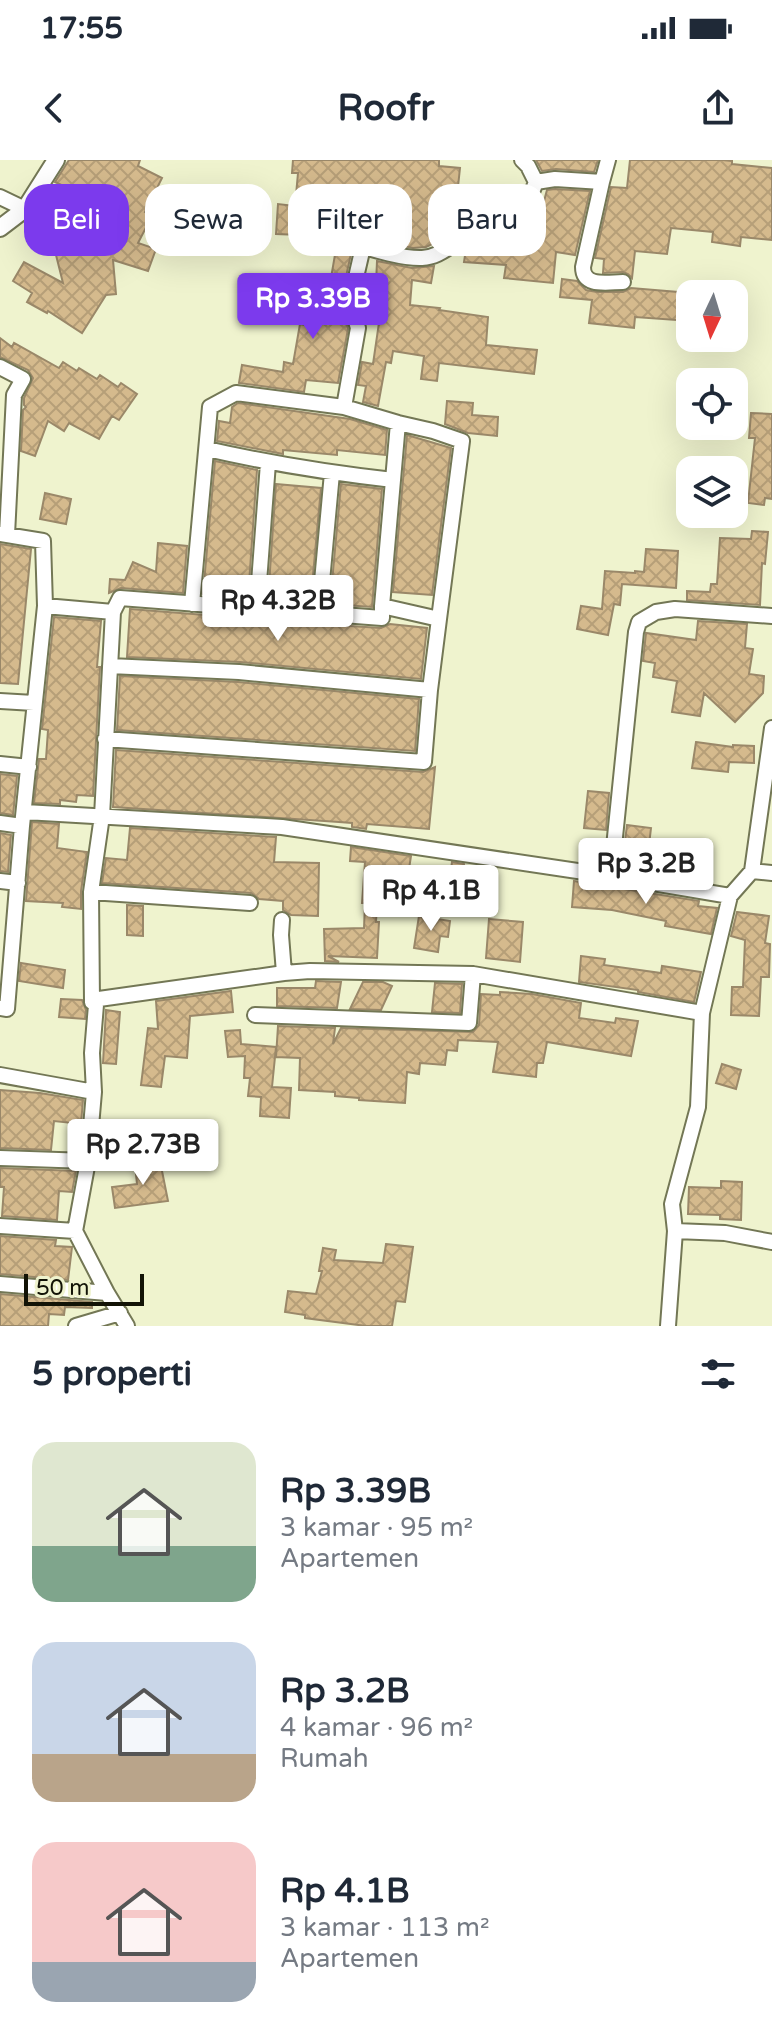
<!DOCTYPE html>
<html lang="id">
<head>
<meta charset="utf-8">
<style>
  body { margin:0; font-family:"Varela Round",sans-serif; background:#f2f2f3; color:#1f2937; height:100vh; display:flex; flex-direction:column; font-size:30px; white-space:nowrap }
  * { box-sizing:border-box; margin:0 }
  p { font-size:26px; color:#747a83 }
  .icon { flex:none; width:44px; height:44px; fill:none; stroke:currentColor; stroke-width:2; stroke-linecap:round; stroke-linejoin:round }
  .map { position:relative; height:1166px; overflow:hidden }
  .panel { display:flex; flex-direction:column; background:#fff; flex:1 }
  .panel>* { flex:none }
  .banner { position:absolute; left:24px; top:24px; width:724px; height:72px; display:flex; gap:16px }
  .needle { width:52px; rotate:184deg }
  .tools { position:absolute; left:676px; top:120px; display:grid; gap:16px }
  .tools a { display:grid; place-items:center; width:72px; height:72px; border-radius:16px; background:#fff; box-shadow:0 8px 32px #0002; font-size:40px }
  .scale { position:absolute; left:24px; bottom:20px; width:120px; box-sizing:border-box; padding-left:8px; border:4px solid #121306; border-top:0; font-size:22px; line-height:28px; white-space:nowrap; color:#121306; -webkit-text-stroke:6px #eff3ce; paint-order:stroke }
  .price { position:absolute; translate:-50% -68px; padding:0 18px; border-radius:8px; background:#fff; color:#222; font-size:26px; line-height:52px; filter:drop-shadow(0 2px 4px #0008) }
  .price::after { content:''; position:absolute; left:50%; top:48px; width:24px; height:18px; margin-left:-12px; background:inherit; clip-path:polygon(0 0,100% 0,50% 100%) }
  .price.current { background:#7c3aed; color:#fff }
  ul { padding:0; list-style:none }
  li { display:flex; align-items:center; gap:24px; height:200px; padding:0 32px }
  li span { display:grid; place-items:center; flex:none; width:224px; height:160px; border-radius:24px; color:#555 }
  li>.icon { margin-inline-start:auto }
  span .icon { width:96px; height:96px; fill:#fffc; stroke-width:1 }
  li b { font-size:34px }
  h2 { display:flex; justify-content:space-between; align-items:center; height:96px; padding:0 32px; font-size:34px }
  .pill { padding:0 28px; border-radius:24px; background:#fff; box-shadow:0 8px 32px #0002; font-size:28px; line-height:72px }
  .pill.current { background:#7c3aed; color:#fff }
  .status { display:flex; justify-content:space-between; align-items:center; height:56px; padding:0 40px; background:#fff; direction:ltr }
  .status svg { height:22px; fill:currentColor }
  header { display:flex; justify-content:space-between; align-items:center; height:104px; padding:0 32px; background:#fff; font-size:36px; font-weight:700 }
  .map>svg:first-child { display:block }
  .building { fill:url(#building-cross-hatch); stroke:#9a8869; stroke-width:2 }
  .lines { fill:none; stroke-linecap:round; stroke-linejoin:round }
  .minor-casing { stroke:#737755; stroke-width:18 }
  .tertiary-casing { stroke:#737755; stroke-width:20 }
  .minor { stroke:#fff; stroke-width:14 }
  .tertiary { stroke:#fff; stroke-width:16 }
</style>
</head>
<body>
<div class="status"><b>17:55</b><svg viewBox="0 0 49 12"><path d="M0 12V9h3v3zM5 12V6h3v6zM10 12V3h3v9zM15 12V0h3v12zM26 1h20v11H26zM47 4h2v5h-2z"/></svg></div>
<header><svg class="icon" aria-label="back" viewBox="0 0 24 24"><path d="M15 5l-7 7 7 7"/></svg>Roofr<svg class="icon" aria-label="share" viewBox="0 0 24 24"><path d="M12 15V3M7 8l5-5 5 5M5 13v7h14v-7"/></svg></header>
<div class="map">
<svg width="772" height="1166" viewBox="0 0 772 1166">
  <defs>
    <pattern id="building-cross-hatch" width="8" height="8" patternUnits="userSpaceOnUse" patternTransform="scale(2)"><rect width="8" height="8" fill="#d5ba8d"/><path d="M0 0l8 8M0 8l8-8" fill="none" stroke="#b69f78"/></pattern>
  </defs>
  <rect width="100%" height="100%" fill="#eff3ce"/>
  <path class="building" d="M 69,0 L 140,0 L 138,6 L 162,18 L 145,52 L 152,56 L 138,83 L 156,89 L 148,111 L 113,100 L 116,134 L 106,135 L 82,173 L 48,151 L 47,153 L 27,142 L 32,133 L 13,121 L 24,102 L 63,123 L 54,87 L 96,77 L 73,65 L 87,37 L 69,31 L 70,29 L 55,22 Z
    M 293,0 L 439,0 L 439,6 L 460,8 L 457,36 L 447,35 L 445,60 L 449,61 L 447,77 L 426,87 L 413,88 L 393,84 L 378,80 L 379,60 L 367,58 L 364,76 L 339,69 L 330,72 L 327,81 L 300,79 L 301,75 L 276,74 L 278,44 L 295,46 L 298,13 L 292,13 Z
    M 536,0 L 598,0 L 594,12 L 556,9 L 542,11 Z
    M 630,0 L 722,0 L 732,1 L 732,4 L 772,8 L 772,80 L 741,77 L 740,86 L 712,82 L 713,72 L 671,68 L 667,94 L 635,91 L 632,118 L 628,114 L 623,112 L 603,113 L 604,99 L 595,98 L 611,27 L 627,28 Z
    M 555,29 L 590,31 L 575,95 L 556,92 L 553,123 L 504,118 L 506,105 L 464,102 L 466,89 L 476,88 L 476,83 L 494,76 L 533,80 L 534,70 L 536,71 L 547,30 Z
    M 336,89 L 351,94 L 347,112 L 343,151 L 348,169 L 338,223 L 306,220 L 304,232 L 239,223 L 242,205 L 283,212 L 284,202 L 293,204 L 300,164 L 309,166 L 312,139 L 327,141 Z
    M 377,101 L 412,108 L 434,106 L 431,123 L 412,120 L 410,145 L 440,148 L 439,150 L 488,157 L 486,185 L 537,190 L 534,214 L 439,203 L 437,221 L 421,219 L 424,196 L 393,191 L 391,203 L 386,202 L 378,246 L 363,242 L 366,226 L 358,225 L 362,202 L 373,204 L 381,149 L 375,148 Z
    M 562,119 L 577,121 L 586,130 L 597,132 L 623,132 L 631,128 L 690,133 L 690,161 L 635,157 L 634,168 L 589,163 L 592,140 L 560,137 Z
    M 0,178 L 12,187 L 14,183 L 59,208 L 63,202 L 77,211 L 79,208 L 97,219 L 100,215 L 118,227 L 121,223 L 137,234 L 119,260 L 112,256 L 99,279 L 69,263 L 64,271 L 48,261 L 35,296 L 21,291 L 23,250 L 26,247 L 24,245 L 24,238 L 33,218 L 28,210 L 0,197 Z
    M 447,241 L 473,243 L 472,255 L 498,257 L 497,276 L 468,273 L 445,264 Z
    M 238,243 L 350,259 L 387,270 L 385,295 L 337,290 L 337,295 L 283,290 L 283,294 L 217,281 L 219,261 L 230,263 L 232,247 Z
    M 751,253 L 772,254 L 772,339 L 765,338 L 764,345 L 748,343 L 755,278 L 749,278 Z
    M 407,275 L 451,288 L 432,435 L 393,432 Z
    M 215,301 L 257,310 L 248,438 L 203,434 Z
    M 276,324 L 321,328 L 312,426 L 287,424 L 286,441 L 268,439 Z
    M 341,324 L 382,329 L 372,447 L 330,444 Z
    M 45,333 L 71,339 L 66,364 L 40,359 Z
    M 752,371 L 768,372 L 765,404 L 762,403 L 760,445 L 687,440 L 687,431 L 710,432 L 711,424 L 717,424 L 720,378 L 751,379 Z
    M 158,383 L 187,386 L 183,433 L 121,428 L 109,433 L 110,419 L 125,420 L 133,402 L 156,412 Z
    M 0,384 L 31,389 L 18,524 L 0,523 Z
    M 646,389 L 678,391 L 676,428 L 622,424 L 620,445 L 614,444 L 608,475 L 577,469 L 581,446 L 602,449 L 605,411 L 635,413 L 635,411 L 644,412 Z
    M 130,449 L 319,464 L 381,468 L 390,464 L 427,468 L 421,519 L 240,502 L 127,497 Z
    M 54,457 L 101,461 L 97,507 L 100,507 L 93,636 L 77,635 L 76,642 L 60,640 L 60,644 L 34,643 L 39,599 L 46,599 L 48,570 L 42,569 Z
    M 698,461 L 747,464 L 745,488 L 753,489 L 749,514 L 764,516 L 763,533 L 735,562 L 704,533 L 700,556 L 672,552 L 677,521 L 653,517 L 655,503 L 643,501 L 646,473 L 696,480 Z
    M 120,516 L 238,522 L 419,539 L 415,591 L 117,570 Z
    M 696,582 L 733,587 L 733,585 L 754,586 L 754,603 L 729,602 L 728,612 L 692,608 Z
    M 116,590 L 423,612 L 435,607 L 429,669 L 367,664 L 366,669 L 352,667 L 352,663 L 339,662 L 113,647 Z
    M 0,614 L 17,616 L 13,655 L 0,653 Z
    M 588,631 L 609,633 L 606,670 L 584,668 Z
    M 32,662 L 59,664 L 57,688 L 87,692 L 81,731 L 81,749 L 62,747 L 63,743 L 26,741 Z
    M 627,665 L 651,668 L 648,693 L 624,689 Z
    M 130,668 L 276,677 L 274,702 L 319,703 L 318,756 L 291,755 L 283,750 L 283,741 L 259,739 L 251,733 L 102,723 L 106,698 L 127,700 Z
    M 0,673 L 11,675 L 8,712 L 0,711 Z
    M 351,687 L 411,696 L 406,728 L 378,724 L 376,762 L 379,762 L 377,798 L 328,796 L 339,802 L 325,801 L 324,769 L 364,768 L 365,743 L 362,743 L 365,702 L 350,701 Z
    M 452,702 L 464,704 L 461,726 L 449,724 Z
    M 574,721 L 699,741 L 698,746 L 717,748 L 711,774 L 665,766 L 666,761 L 612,750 L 572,747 Z
    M 127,745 L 143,746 L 143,776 L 127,775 Z
    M 737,752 L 769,756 L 765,783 L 770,784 L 769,817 L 761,817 L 759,856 L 731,855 L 732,827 L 743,827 L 745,780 L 731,776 Z
    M 419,756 L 450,761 L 448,777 L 440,776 L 438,792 L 414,788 Z
    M 489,759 L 523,762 L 520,802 L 486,798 Z
    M 581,796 L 605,799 L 604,805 L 661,813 L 662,806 L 701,812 L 694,842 L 638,832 L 638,830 L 579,822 Z
    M 21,803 L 65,810 L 63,828 L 19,821 Z
    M 316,821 L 341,822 L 337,848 L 277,846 L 277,828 L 315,828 Z
    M 363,822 L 383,822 L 392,826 L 381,850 L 350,849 Z
    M 435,823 L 462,824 L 460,853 L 432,852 Z
    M 231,831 L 233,852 L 190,856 L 187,898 L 165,896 L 161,927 L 141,925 L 148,868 L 158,869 L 156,841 Z
    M 500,832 L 532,834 L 581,843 L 579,858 L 615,863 L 616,858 L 638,861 L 631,896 L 547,882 L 543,903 L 537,903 L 536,917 L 493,912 L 498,882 L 458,880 L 457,891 L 447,890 L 445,905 L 420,903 L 419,914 L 407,912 L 405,943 L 359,940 L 359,938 L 335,936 L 335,932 L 299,930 L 300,898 L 276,897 L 278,866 L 335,868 L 333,884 L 341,868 L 473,872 L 479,865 L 481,834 L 500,835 Z
    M 61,839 L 82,840 L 86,850 L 85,859 L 59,857 Z
    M 106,850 L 120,852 L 116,904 L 103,903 Z
    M 240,870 L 241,884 L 276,887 L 272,927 L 291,928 L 289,958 L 260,956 L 261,937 L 248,936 L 250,918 L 244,918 L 245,896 L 228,897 L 225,871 Z
    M 722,904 L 741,910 L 736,929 L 716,923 Z
    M 0,930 L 40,933 L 83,940 L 81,964 L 54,961 L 51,990 L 0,988 Z
    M 160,1001 L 168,1041 L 115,1048 L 112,1027 L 137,1024 L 135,1005 Z
    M 0,1008 L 76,1011 L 72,1032 L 59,1031 L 57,1060 L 2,1056 L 4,1027 L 0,1027 Z
    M 721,1021 L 742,1022 L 741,1060 L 720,1059 L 720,1055 L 688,1054 L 689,1027 L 721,1028 Z
    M 0,1076 L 56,1080 L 55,1086 L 72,1087 L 68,1120 L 0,1114 Z
    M 386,1084 L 413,1087 L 405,1142 L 396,1141 L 392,1166 L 366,1166 L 305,1158 L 305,1155 L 285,1152 L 288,1131 L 316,1134 L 322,1111 L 319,1111 L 323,1088 L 336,1090 L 334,1100 L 383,1103 Z
    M 0,1134 L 92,1142 L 92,1148 L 65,1147 L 64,1155 L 49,1154 L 48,1166 L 0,1166 Z"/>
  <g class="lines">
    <g class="minor-casing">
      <path id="minor" d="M 522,0 L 528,6 L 536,22
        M 602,22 L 583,107 C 583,128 608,122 623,122
        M 0,37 L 25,49
        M 337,79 C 359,85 399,99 422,98 C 440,97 450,85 466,77 C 497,62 524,59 536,22 L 555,19 L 602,22 L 608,0
        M 0,207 L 23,219 L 14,235 L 7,375
        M 344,247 L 358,168 L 353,152 L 357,113 L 363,87
        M 207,289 C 268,303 330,313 393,320
        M 0,374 L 43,381 L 45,446 L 22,666 L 7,849 L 0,848
        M 192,444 L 210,247 L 236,233 L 344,247 L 398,263 L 433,271 L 462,281 L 439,459
        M 45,446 L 113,452
        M 382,446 L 398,263
        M 257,449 L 268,303
        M 319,454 L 332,313
        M 110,506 L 239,512 L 430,530
        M 0,541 L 34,543
        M 105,579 L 424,602 L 430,530 L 439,459 L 382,446 L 382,458 L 120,438 L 113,452 L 102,656 L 91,732 L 250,743
        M 0,604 L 29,607
        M 25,652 L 282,667 L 611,716 L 730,736 L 752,711 L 772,568
        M 0,663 L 22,666
        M 752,711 L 772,713
        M 611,716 L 636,472 L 639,462 L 656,452 L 675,449 L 772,456
        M 0,721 L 18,723
        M 91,732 L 92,842
        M 282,760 L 281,775 L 284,813
        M 255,855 L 469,863 L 473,814
        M 0,915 L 94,932 L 92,893 L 96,845 L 92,842 L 99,839 L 284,813 L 310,811 L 473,814 L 702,853
        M 94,932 L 88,1001 L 75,1071 L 107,1133
        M 0,998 L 88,1001
        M 0,1066 L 75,1071
        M 675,1071 L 725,1073 L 772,1082
        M 0,1124 L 107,1133 L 127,1166
        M 76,1166 L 120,1153
        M 668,1166 L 675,1071 L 672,1044 L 698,947 L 702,853 L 730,736"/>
    </g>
    <g class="tertiary-casing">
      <path id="tertiary" d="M 0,68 L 25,49 L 56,0"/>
    </g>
    <use href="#minor" class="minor"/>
    <use href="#tertiary" class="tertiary"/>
  </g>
</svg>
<div class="tools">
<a><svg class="needle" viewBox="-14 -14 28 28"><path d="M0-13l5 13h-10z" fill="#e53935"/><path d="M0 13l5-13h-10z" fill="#747a83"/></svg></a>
<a><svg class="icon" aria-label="locate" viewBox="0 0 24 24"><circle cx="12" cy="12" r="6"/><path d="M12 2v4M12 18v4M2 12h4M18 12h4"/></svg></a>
<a><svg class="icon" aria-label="layers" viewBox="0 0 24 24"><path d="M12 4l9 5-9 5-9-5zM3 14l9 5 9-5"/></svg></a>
</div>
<div class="scale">50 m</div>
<b class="price current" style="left:313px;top:181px">Rp 3.39B</b>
<b class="price" style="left:278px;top:483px">Rp 4.32B</b>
<b class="price" style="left:646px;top:746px">Rp 3.2B</b>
<b class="price" style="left:431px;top:773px">Rp 4.1B</b>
<b class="price" style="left:143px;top:1027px">Rp 2.73B</b>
<div class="banner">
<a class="pill current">Beli</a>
<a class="pill">Sewa</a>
<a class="pill">Filter</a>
<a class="pill">Baru</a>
</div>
</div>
<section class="panel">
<h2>5 properti<svg class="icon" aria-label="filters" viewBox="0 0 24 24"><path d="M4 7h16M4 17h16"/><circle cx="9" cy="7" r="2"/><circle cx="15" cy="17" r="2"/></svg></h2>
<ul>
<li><span style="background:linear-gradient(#dfe7d0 65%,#7fa58c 0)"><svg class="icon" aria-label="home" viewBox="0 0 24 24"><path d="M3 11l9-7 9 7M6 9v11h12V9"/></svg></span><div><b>Rp 3.39B</b><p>3 kamar · 95 m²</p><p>Apartemen</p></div></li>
<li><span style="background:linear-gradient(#c9d6e8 70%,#b9a48a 0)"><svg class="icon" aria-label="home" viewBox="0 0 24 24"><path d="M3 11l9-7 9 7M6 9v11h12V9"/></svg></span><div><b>Rp 3.2B</b><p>4 kamar · 96 m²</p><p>Rumah</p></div></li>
<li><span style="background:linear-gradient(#f6c9c9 75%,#9aa5b1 0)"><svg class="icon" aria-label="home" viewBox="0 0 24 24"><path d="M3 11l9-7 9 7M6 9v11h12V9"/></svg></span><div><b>Rp 4.1B</b><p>3 kamar · 113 m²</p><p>Apartemen</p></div></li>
</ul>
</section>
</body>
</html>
